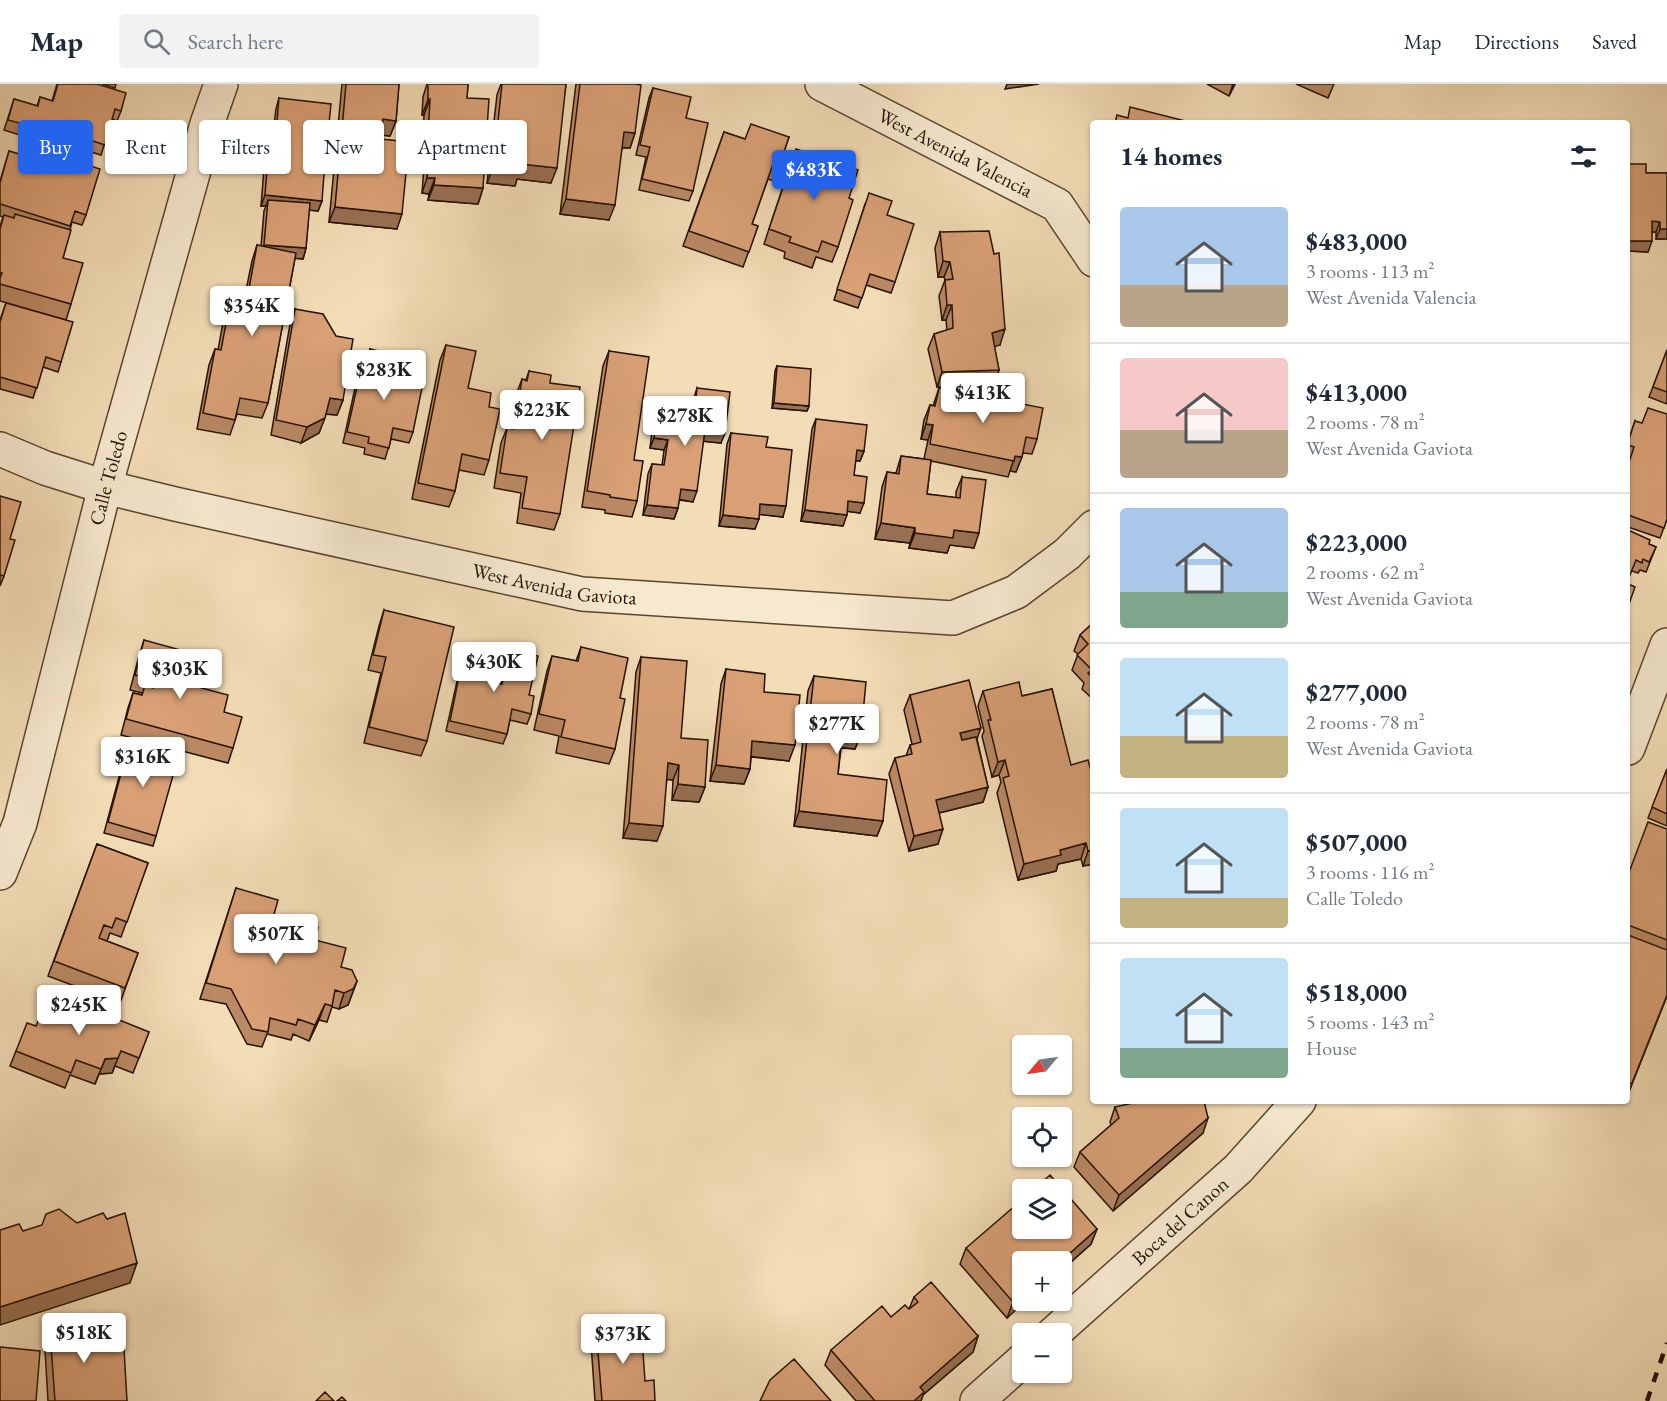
<!DOCTYPE html>
<html lang="en">
<head>
<meta charset="utf-8">
<style>
  body { margin:0; font-family:"EB Garamond",serif; background:#f2f2f3; color:#1f2937; height:100vh; display:flex; flex-direction:column; font-size:22px; white-space:nowrap }
  * { box-sizing:border-box; margin:0 }
  p { font-size:20px; color:#747a83 }
  .icon { flex:none; width:33px; height:33px; fill:none; stroke:currentColor; stroke-width:2; stroke-linecap:round; stroke-linejoin:round }
  .map { position:relative; flex:1; overflow:hidden }
  .details { position:absolute; left:1090px; top:36px; width:540px; height:984px; display:flex; flex-direction:column; background:#fff; border-radius:6px; box-shadow:0 2px 4px #0004 }
  .details>* { flex:none }
  .banner { position:absolute; left:18px; top:36px; width:570px; height:54px; display:flex; gap:12px }
  .needle { width:39px; rotate:241deg }
  .tools { position:absolute; left:1012px; top:951px; display:grid; gap:12px }
  .tools a { display:grid; place-items:center; width:60px; height:60px; border-radius:6px; background:#fff; box-shadow:0 2px 4px #0004; font-size:30px }
  .price { position:absolute; translate:-50% -51px; padding:0 14px; border-radius:6px; background:#fff; color:#222; font-size:20px; line-height:39px; filter:drop-shadow(0 2px 3px #0008) }
  .price::after { content:''; position:absolute; left:50%; top:36px; width:18px; height:14px; margin-left:-9px; background:inherit; clip-path:polygon(0 0,100% 0,50% 100%) }
  .price.active { background:#2563eb; color:#fff }
  ul { padding:0; list-style:none }
  li { display:flex; align-items:center; gap:18px; height:150px; padding:0 30px }
  li+li { border-top:2px solid #e0e1e3 }
  li span { display:grid; place-items:center; flex:none; width:168px; height:120px; border-radius:6px; color:#555 }
  li>.icon { margin-inline-start:auto }
  span .icon { width:72px; height:72px; fill:#fffc; stroke-width:1 }
  li b { font-size:26px }
  h2 { display:flex; justify-content:space-between; align-items:center; height:72px; padding:0 30px; font-size:26px }
  .tag { padding:0 21px; border-radius:6px; background:#fff; box-shadow:0 2px 4px #0004; font-size:21px; line-height:54px }
  .tag.active { background:#2563eb; color:#fff }
  header { display:flex; align-items:center; gap:36px; box-sizing:border-box; height:84px; padding:0 30px; background:#fff; border-bottom:2px solid #e0e1e3 }
  header strong { font-size:28px }
  nav { display:flex; gap:33px; margin-inline-start:auto; font-size:21px }
  .search { width:420px; height:54px; background:#f2f2f3; display:flex; align-items:center; gap:15px; box-sizing:border-box; padding:0 21px; border-radius:6px; color:#747a83; font-size:22px }
  .map>svg:first-child { display:block }
  .lines { fill:none; stroke-linecap:round; stroke-linejoin:round }
  .minor-casing { stroke:#59452e; stroke-width:36 }
  .minor { stroke:#f7e9d0; stroke-width:33 }
  .rail { stroke:#261200; stroke-width:4.5; stroke-dasharray:10 10; stroke-linecap:butt }
  .wall { fill:#bb8a65; stroke:#261200; stroke-width:1.5 }
  .shaded-wall { fill:#987053; stroke:#261200; stroke-width:1.5 }
  .building { fill:#d9a076; stroke:#261200; stroke-width:1.5 }
  .labels { text-anchor:middle; dominant-baseline:central; stroke-width:5; stroke-linejoin:round; paint-order:stroke }
  .street-label { font-size:20px; fill:#261200; stroke:#f7e9d0 }
</style>
</head>
<body>
<header>
<strong>Map</strong>
<div class="search"><svg class="icon" aria-label="search" viewBox="0 0 24 24"><circle cx="10" cy="10" r="6"/><path d="M15 15l6 6"/></svg>Search here</div>
<nav><a>Map</a><a>Directions</a><a>Saved</a></nav>
</header>
<div class="map">
<svg width="1667" height="1317" viewBox="0 0 1667 1317">
  <rect width="100%" height="100%" fill="#f3ddb7"/>
  <filter id="stains"><feTurbulence type="fractalNoise" baseFrequency=".00333" numOctaves="4"/><feColorMatrix values="0 0 0 0 .2 0 0 0 0 .09 0 0 0 0 .02 0 0 0 .5 -.17"/></filter>
  <radialGradient id="worn" r=".72"><stop offset=".6" stop-color="#630" stop-opacity="0"/><stop offset="1" stop-color="#630" stop-opacity=".3"/></radialGradient>
  <g class="lines">
    <g class="minor-casing">
      <g id="minor">
        <path id="s1" d="M 822,0 L 1057,121 L 1094,176"/>
        <path id="s2" d="M 0,365 L 45,384 L 105,403 L 175,420 L 582,510 L 953,534 L 1016,508 L 1067,470 L 1094,443"/>
        <path d="M 1628,664 L 1667,561"/>
        <path id="s3" d="M 0,789 L 20,739 L 105,403 L 207,40 L 221,0"/>
        <path id="s4" d="M 1053,1250 L 1238,1085 L 1299,1017"/>
        <path d="M 977,1317 L 1023,1276"/>
      </g>
    </g>
    <use href="#minor" class="minor"/>
    <path class="rail" d="M 1647,1317 L 1667,1259"/>
  </g>
  <path class="wall" d="M 57,0 L 97,0 L 121,27 L 117,37 L 112,35 L 101,71 L 64,60 L 61,70 L 24,60 L 26,53 L 4,46 L 14,15 L 37,22 L 40,13 L 52,17 Z
    M 102,0 L 116,0 L 115,4 Z
    M 342,0 L 399,0 L 396,37 L 390,52 L 382,51 L 381,55 L 397,145 L 329,138 Z
    M 427,0 L 468,0 L 467,14 L 483,104 L 478,120 L 428,116 L 429,110 L 422,109 L 424,83 L 429,69 L 422,69 L 424,31 L 422,31 L 423,13 Z
    M 501,0 L 566,0 L 551,99 L 517,95 L 515,102 L 487,99 L 497,11 Z
    M 576,0 L 635,0 L 635,49 L 630,64 L 622,64 L 609,136 L 560,130 Z
    M 1207,0 L 1235,0 L 1229,12 Z
    M 1296,0 L 1334,0 L 1328,14 Z
    M 653,4 L 686,34 L 693,107 L 689,117 L 639,106 L 646,73 L 636,71 L 649,14 Z
    M 279,14 L 327,59 L 324,69 L 307,68 L 306,75 L 322,117 L 318,127 L 309,126 L 306,164 L 303,175 L 295,174 L 268,319 L 262,334 L 237,330 L 230,351 L 197,345 L 209,281 L 215,265 L 218,266 L 224,233 L 230,218 L 243,221 L 252,177 L 257,161 L 261,162 L 264,127 L 266,122 L 261,122 L 266,59 L 270,48 L 273,48 L 276,25 Z
    M 724,48 L 745,55 L 789,53 L 774,97 L 768,95 L 752,140 L 758,142 L 743,183 L 683,162 Z
    M 9,67 L 54,81 L 57,72 L 86,131 L 82,141 L 72,138 L 63,174 L 71,220 L 66,236 L 0,217 L 0,142 L 3,133 L 0,132 L 0,97 Z
    M 1628,80 L 1646,89 L 1667,89 L 1667,155 L 1656,155 L 1656,148 L 1652,148 L 1648,168 L 1628,167 Z
    M 790,81 L 849,114 L 838,163 L 832,178 L 816,173 L 812,184 L 784,174 L 785,168 L 764,160 Z
    M 865,120 L 887,131 L 895,198 L 891,209 L 866,201 L 858,224 L 834,216 Z
    M 940,148 L 1000,261 L 994,262 L 999,286 L 994,301 L 937,303 L 928,265 L 934,250 L 947,246 L 946,236 L 942,236 L 939,212 L 945,196 L 944,193 L 938,193 L 935,164 Z
    M 6,219 L 61,278 L 58,288 L 43,283 L 33,314 L 0,305 L 0,236 Z
    M 295,225 L 343,316 L 337,331 L 326,330 L 319,349 L 301,359 L 271,351 L 290,240 Z
    M 446,261 L 468,304 L 489,323 L 489,376 L 484,391 L 459,386 L 455,407 L 449,423 L 412,415 L 440,276 Z
    M 370,265 L 389,286 L 413,348 L 409,359 L 391,355 L 385,375 L 364,370 L 365,364 L 343,359 L 355,304 L 359,294 L 362,295 L 366,275 Z
    M 1667,266 L 1667,320 L 1649,313 Z
    M 609,267 L 634,376 L 637,417 L 632,433 L 605,429 L 605,426 L 582,423 L 603,282 Z
    M 777,282 L 809,322 L 807,327 L 772,324 L 775,287 Z
    M 529,287 L 550,299 L 560,430 L 554,446 L 517,439 L 521,409 L 494,404 L 501,359 L 507,344 L 511,344 L 516,311 L 522,295 L 526,296 Z
    M 697,304 L 721,359 L 703,357 L 693,418 L 679,416 L 678,424 L 674,435 L 643,431 L 648,390 L 652,380 L 662,381 L 664,366 L 650,364 L 653,338 L 657,328 L 691,332 L 694,314 Z
    M 939,304 L 1037,355 L 1032,370 L 1023,369 L 1016,388 L 1010,387 L 1008,393 L 931,377 L 927,410 L 956,414 L 956,408 L 962,393 L 974,464 L 950,461 L 947,469 L 909,464 L 910,459 L 875,455 L 882,403 L 887,388 L 896,389 L 901,372 L 924,375 L 928,356 L 921,355 L 924,336 L 930,321 L 933,322 Z
    M 816,335 L 864,367 L 860,377 L 855,377 L 854,391 L 860,429 L 847,427 L 843,442 L 801,437 L 812,345 Z
    M 1635,337 L 1667,435 L 1660,454 L 1628,443 L 1628,381 L 1630,374 L 1628,373 L 1628,358 Z
    M 731,349 L 766,363 L 783,433 L 759,430 L 755,445 L 719,442 L 727,360 Z
    M 0,412 L 10,455 L 4,492 L 0,502 Z
    M 1628,446 L 1649,460 L 1656,463 L 1646,488 L 1640,486 L 1638,489 L 1632,487 Z
    M 384,526 L 427,657 L 421,672 L 364,659 L 381,589 L 368,586 L 379,542 Z
    M 1094,538 L 1094,616 L 1082,605 L 1084,599 L 1072,586 L 1078,570 L 1074,567 L 1080,551 Z
    M 144,556 L 194,602 L 224,628 L 233,664 L 228,679 L 121,651 L 128,624 L 133,609 L 141,611 L 142,609 L 130,606 L 139,572 Z
    M 581,563 L 620,614 L 615,665 L 609,680 L 556,669 L 559,652 L 534,646 L 547,587 L 552,572 L 576,577 Z
    M 510,567 L 529,611 L 531,630 L 527,640 L 510,636 L 507,650 L 503,660 L 446,647 L 460,584 L 463,573 L 485,596 L 501,600 L 506,577 Z
    M 641,573 L 705,703 L 699,718 L 672,716 L 673,696 L 667,695 L 657,757 L 623,754 L 636,588 Z
    M 726,585 L 764,608 L 789,677 L 751,673 L 750,685 L 744,700 L 710,697 L 721,600 Z
    M 814,592 L 861,650 L 855,665 L 841,664 L 838,690 L 883,737 L 877,752 L 794,742 L 808,607 Z
    M 1052,605 L 1094,780 L 1083,782 L 1081,775 L 1058,780 L 1056,787 L 1018,796 L 997,709 L 1001,698 L 999,691 L 992,693 L 982,652 L 984,647 L 978,622 L 983,607 L 1022,612 Z
    M 910,611 L 977,655 L 988,703 L 983,718 L 939,729 L 938,760 L 909,767 L 889,690 L 895,674 L 906,672 L 910,661 L 912,660 L 904,626 Z
    M 130,656 L 156,752 L 153,762 L 104,749 L 126,667 Z
    M 1667,685 L 1667,742 L 1648,734 Z
    M 1667,745 L 1667,912 L 1628,1010 L 1628,791 Z
    M 97,760 L 148,779 L 121,853 L 110,849 L 107,857 L 138,869 L 120,919 L 48,892 Z
    M 236,804 L 273,834 L 315,856 L 341,883 L 357,897 L 348,921 L 339,925 L 332,923 L 327,938 L 319,936 L 309,957 L 293,950 L 291,956 L 267,950 L 262,963 L 247,960 L 226,920 L 200,915 Z
    M 36,942 L 149,948 L 133,989 L 115,982 L 112,989 L 99,990 L 95,1000 L 70,991 L 65,1004 L 10,982 L 16,967 Z
    M 1115,1023 L 1203,1049 L 1113,1127 L 1074,1083 L 1080,1068 L 1111,1041 L 1110,1038 Z
    M 1097,1145 L 1091,1160 L 1062,1186 L 1062,1178 L 1023,1216 L 1007,1234 L 960,1180 L 966,1164 Z
    M 914,1213 L 978,1252 L 973,1268 L 923,1311 L 921,1317 L 856,1317 L 825,1281 L 831,1266 L 891,1233 L 909,1225 Z
    M 49,1234 L 92,1267 L 127,1317 L 48,1317 L 44,1249 Z
    M 596,1244 L 645,1297 L 655,1317 L 595,1317 L 591,1259 Z"/>
  <path class="shaded-wall" d="M 1007,0 L 1039,0 L 1005,5 Z
    M 1233,0 L 1235,0 L 1229,12 Z
    M 430,15 L 424,31 L 422,31 L 428,16 Z
    M 383,35 L 396,37 L 390,52 L 378,51 Z
    M 624,48 L 635,49 L 630,64 L 618,63 Z
    M 428,53 L 457,55 L 451,71 L 422,69 Z
    M 308,57 L 327,59 L 324,69 L 304,68 Z
    M 521,80 L 557,84 L 551,99 L 517,95 L 515,102 L 487,99 L 493,84 Z
    M 427,94 L 435,94 L 429,110 L 422,109 Z
    M 434,101 L 483,104 L 478,120 L 428,116 Z
    M 265,111 L 322,117 L 318,127 L 267,122 L 268,116 L 266,122 L 261,122 Z
    M 566,115 L 615,121 L 609,136 L 560,130 Z
    M 335,123 L 402,130 L 397,145 L 329,138 Z
    M 1652,137 L 1660,138 L 1656,148 L 1648,148 Z
    M 1660,145 L 1667,145 L 1667,155 L 1656,155 Z
    M 1628,157 L 1652,157 L 1648,168 L 1628,167 Z
    M 264,161 L 306,164 L 303,175 L 261,172 Z
    M 943,177 L 950,178 L 944,193 L 938,193 Z
    M 947,221 L 952,221 L 946,236 L 942,236 Z
    M 1005,245 L 1000,261 L 986,265 L 992,249 Z
    M 999,286 L 994,301 L 937,303 L 942,288 Z
    M 330,314 L 343,316 L 337,331 L 324,330 Z
    M 774,319 L 809,322 L 807,327 L 772,324 Z
    M 325,334 L 319,349 L 301,359 L 307,343 Z
    M 926,340 L 933,341 L 928,356 L 921,355 Z
    M 705,346 L 725,349 L 721,359 L 701,357 Z
    M 654,354 L 668,356 L 664,366 L 650,364 Z
    M 857,366 L 864,367 L 860,377 L 853,376 Z
    M 1015,372 L 1022,373 L 1016,388 L 1010,387 Z
    M 681,405 L 697,407 L 693,418 L 677,415 Z
    M 848,417 L 864,419 L 860,429 L 845,427 Z
    M 760,420 L 786,422 L 783,433 L 756,430 Z
    M 647,421 L 678,424 L 674,435 L 643,431 Z
    M 805,426 L 847,431 L 843,442 L 801,437 Z
    M 723,431 L 759,435 L 755,445 L 719,442 Z
    M 881,439 L 915,444 L 910,459 L 875,455 Z
    M 954,446 L 979,449 L 974,464 L 950,461 L 947,469 L 909,464 L 915,449 Z
    M 981,644 L 975,660 L 955,665 L 960,649 Z
    M 842,648 L 861,650 L 855,665 L 837,663 Z
    M 752,657 L 795,661 L 789,677 L 747,672 Z
    M 1005,676 L 999,691 L 992,693 L 998,678 Z
    M 668,679 L 679,681 L 673,696 L 662,695 Z
    M 716,681 L 750,685 L 744,700 L 710,697 Z
    M 678,700 L 705,703 L 699,718 L 672,716 Z
    M 988,703 L 983,718 L 931,731 L 936,716 Z
    M 799,727 L 883,737 L 877,752 L 794,742 Z
    M 629,739 L 663,742 L 657,757 L 623,754 Z
    M 943,745 L 938,760 L 909,767 L 914,752 Z
    M 1086,759 L 1081,775 L 1058,780 L 1056,787 L 1018,796 L 1024,780 L 1060,766 Z
    M 1094,766 L 1094,780 L 1083,782 L 1088,767 Z
    M 357,897 L 348,921 L 339,925 L 344,909 Z
    M 1667,912 L 1628,1010 L 1628,999 Z
    M 325,920 L 319,936 L 309,957 L 315,941 Z
    M 118,974 L 112,989 L 99,990 L 95,1000 L 105,975 Z
    M 1208,1034 L 1203,1049 L 1113,1127 L 1119,1111 Z
    M 1097,1145 L 1091,1160 L 1062,1186 L 1062,1178 L 1060,1178 Z
    M 137,1179 L 130,1199 L 0,1241 L 0,1223 Z
    M 1023,1210 L 1023,1216 L 1027,1216 L 1007,1234 L 1013,1218 Z
    M 978,1252 L 973,1268 L 923,1311 L 921,1317 L 914,1317 L 920,1303 Z"/>
  <path class="building" d="M 58,0 L 97,0 L 126,9 L 121,27 L 115,25 L 105,61 L 68,49 L 64,60 L 28,49 L 30,42 L 8,36 L 14,15 L 38,22 L 40,13 L 53,17 Z
    M 346,0 L 399,0 L 396,37 L 383,35 L 381,55 L 409,58 L 402,130 L 335,123 Z
    M 428,0 L 468,0 L 467,14 L 489,15 L 483,104 L 434,101 L 435,94 L 427,94 L 429,68 L 456,69 L 457,55 L 428,53 L 430,15 L 428,16 Z
    M 502,0 L 566,0 L 557,84 L 521,80 L 520,87 L 493,84 Z
    M 580,0 L 635,0 L 641,1 L 635,49 L 624,48 L 615,121 L 566,115 Z
    M 653,4 L 691,13 L 686,34 L 708,39 L 693,107 L 642,95 L 650,63 L 640,61 Z
    M 279,14 L 331,20 L 327,59 L 308,57 L 306,75 L 325,77 L 322,117 L 265,111 L 270,48 L 276,49 Z
    M 1130,23 L 1193,39 L 1115,39 L 1117,31 L 1128,34 Z
    M 751,40 L 789,53 L 779,82 L 773,80 L 752,140 L 758,142 L 749,168 L 689,147 L 724,48 L 745,55 Z
    M 796,65 L 858,86 L 849,114 L 853,116 L 838,163 L 822,157 L 818,168 L 789,158 L 791,153 L 769,145 Z
    M 9,67 L 54,81 L 57,72 L 100,85 L 86,131 L 75,127 L 70,142 L 0,120 L 0,99 Z
    M 1628,80 L 1646,80 L 1646,89 L 1667,89 L 1667,145 L 1660,145 L 1660,138 L 1652,137 L 1652,157 L 1628,157 Z
    M 869,109 L 892,117 L 887,131 L 914,140 L 895,198 L 870,190 L 862,214 L 837,205 Z
    M 268,116 L 310,119 L 306,164 L 264,161 Z
    M 15,130 L 71,146 L 63,174 L 83,179 L 71,220 L 0,200 L 0,194 L 2,189 L 0,188 L 0,145 L 4,131 L 14,134 Z
    M 989,147 L 994,170 L 999,169 L 1005,245 L 992,249 L 999,286 L 942,288 L 934,250 L 953,244 L 952,221 L 947,221 L 945,196 L 953,195 L 950,178 L 943,177 L 940,148 Z
    M 257,161 L 296,169 L 268,319 L 240,314 L 235,336 L 203,329 L 215,265 L 221,266 L 230,218 L 246,221 Z
    M 6,219 L 73,238 L 61,278 L 46,273 L 37,304 L 0,293 L 0,238 Z
    M 295,225 L 323,230 L 336,252 L 353,255 L 343,316 L 330,314 L 325,334 L 307,343 L 276,336 Z
    M 446,261 L 476,267 L 468,304 L 491,309 L 489,323 L 500,325 L 489,376 L 462,370 L 455,407 L 418,399 Z
    M 370,265 L 392,270 L 389,286 L 424,294 L 413,348 L 393,344 L 389,364 L 368,359 L 369,353 L 347,348 L 359,294 L 364,295 Z
    M 1667,266 L 1667,308 L 1653,303 Z
    M 609,267 L 649,273 L 634,376 L 643,377 L 637,417 L 610,413 L 610,411 L 587,407 Z
    M 777,282 L 811,285 L 809,322 L 774,319 Z
    M 529,287 L 551,291 L 550,299 L 580,303 L 560,430 L 522,424 L 527,393 L 500,389 L 507,344 L 514,345 L 522,295 L 527,297 Z
    M 697,304 L 730,308 L 725,349 L 705,346 L 697,407 L 681,405 L 678,424 L 647,421 L 652,380 L 664,381 L 668,356 L 654,354 L 657,328 L 694,333 Z
    M 939,304 L 1043,324 L 1037,355 L 1026,353 L 1022,373 L 1015,372 L 1014,377 L 930,360 L 933,341 L 926,340 L 930,321 L 935,322 Z
    M 1648,324 L 1667,330 L 1667,435 L 1664,444 L 1628,431 L 1628,381 L 1634,363 L 1628,361 L 1628,358 L 1635,337 L 1642,339 Z
    M 816,335 L 867,341 L 864,367 L 857,366 L 854,391 L 867,393 L 864,419 L 848,417 L 847,431 L 805,426 Z
    M 731,349 L 768,353 L 766,363 L 792,366 L 786,422 L 760,420 L 759,435 L 723,431 Z
    M 901,372 L 931,376 L 927,410 L 960,414 L 962,393 L 986,396 L 979,449 L 954,446 L 953,454 L 915,449 L 915,444 L 881,439 L 887,388 L 899,390 Z
    M 0,412 L 21,418 L 10,455 L 15,456 L 4,492 L 0,491 Z
    M 1628,446 L 1650,456 L 1649,460 L 1656,463 L 1649,478 L 1643,475 L 1642,479 L 1636,476 L 1628,496 Z
    M 1628,500 L 1635,503 L 1628,523 Z
    M 384,526 L 454,543 L 427,657 L 369,643 L 386,573 L 373,571 Z
    M 1094,538 L 1094,595 L 1088,589 L 1092,586 L 1077,571 L 1088,560 L 1080,551 Z
    M 144,556 L 184,567 L 179,588 L 196,593 L 194,602 L 228,611 L 224,628 L 242,633 L 233,664 L 126,635 L 133,609 L 142,611 L 145,601 L 153,604 L 155,596 L 135,591 Z
    M 581,563 L 628,574 L 620,614 L 625,615 L 615,665 L 561,653 L 565,636 L 539,630 L 552,572 L 578,577 Z
    M 510,567 L 538,572 L 529,611 L 534,612 L 531,630 L 512,625 L 507,650 L 450,637 L 463,573 L 489,578 L 485,596 L 502,600 Z
    M 641,573 L 687,577 L 681,654 L 708,656 L 705,703 L 678,700 L 679,681 L 668,679 L 663,742 L 629,739 Z
    M 726,585 L 765,590 L 764,608 L 800,611 L 795,661 L 752,657 L 750,685 L 716,681 Z
    M 814,592 L 866,598 L 861,650 L 842,648 L 838,690 L 887,696 L 883,737 L 799,727 Z
    M 969,596 L 981,644 L 960,649 L 962,656 L 976,653 L 988,703 L 936,716 L 943,745 L 914,752 L 895,674 L 912,670 L 910,661 L 921,658 L 910,611 Z
    M 1019,598 L 1022,612 L 1052,605 L 1071,681 L 1088,676 L 1094,697 L 1094,766 L 1088,767 L 1086,759 L 1060,766 L 1061,771 L 1024,780 L 1003,694 L 1009,692 L 1005,676 L 998,678 L 988,636 L 991,636 L 983,607 Z
    M 130,656 L 179,670 L 156,752 L 108,738 Z
    M 1667,685 L 1667,730 L 1652,723 Z
    M 1648,738 L 1667,745 L 1667,856 L 1628,841 L 1628,791 Z
    M 97,760 L 148,779 L 127,838 L 116,834 L 112,844 L 104,841 L 99,854 L 138,869 L 125,904 L 54,877 Z
    M 236,804 L 278,816 L 273,834 L 318,843 L 315,856 L 346,864 L 341,883 L 352,886 L 357,897 L 353,905 L 344,909 L 335,906 L 332,922 L 325,920 L 315,941 L 298,935 L 296,941 L 270,934 L 268,948 L 252,945 L 231,905 L 206,899 Z
    M 1628,851 L 1667,866 L 1667,911 L 1632,999 L 1628,999 Z
    M 50,908 L 149,948 L 139,974 L 121,967 L 118,974 L 105,975 L 101,985 L 76,976 L 71,989 L 16,967 L 27,939 L 36,942 Z
    M 1142,1017 L 1204,1017 L 1208,1034 L 1119,1111 L 1080,1068 L 1119,1034 L 1115,1023 Z
    M 1050,1091 L 1097,1145 L 1060,1178 L 1023,1178 L 1023,1210 L 1013,1218 L 966,1164 L 1023,1115 L 1023,1144 L 1062,1144 L 1062,1106 L 1033,1106 Z
    M 59,1125 L 77,1139 L 103,1129 L 107,1135 L 125,1129 L 137,1179 L 0,1223 L 0,1146 L 19,1140 L 23,1147 L 42,1141 L 46,1130 Z
    M 931,1198 L 978,1252 L 920,1303 L 924,1308 L 914,1317 L 875,1317 L 831,1266 L 882,1222 L 891,1233 L 905,1221 L 909,1225 L 918,1218 L 914,1213 Z
    M 90,1231 L 92,1267 L 124,1265 L 127,1317 L 55,1317 L 49,1234 Z
    M 641,1240 L 645,1297 L 654,1296 L 655,1317 L 602,1317 L 596,1244 Z
    M 0,1263 L 40,1267 L 36,1317 L 0,1317 Z
    M 794,1275 L 831,1317 L 760,1317 L 770,1296 Z
    M 325,1308 L 334,1317 L 316,1317 Z
    M 342,1313 L 346,1317 L 337,1317 Z"/>
  <g class="labels">
    <g class="street-label">
      <text stroke="none"><textPath href="#s1" startOffset="150">West Avenida Valencia</textPath></text>
      <text stroke="none"><textPath href="#s3" startOffset="410">Calle Toledo</textPath></text>
      <text stroke="none"><textPath href="#s2" startOffset="572">West Avenida Gaviota</textPath></text>
      <text stroke="none"><textPath href="#s4" startOffset="170">Boca del Canon</textPath></text>
    </g>
  </g>
  <rect width="100%" height="100%" filter="url(#stains)"/>
  <rect width="100%" height="100%" fill="url(#worn)"/>
</svg>
<div class="tools">
<a><svg class="needle" viewBox="-14 -14 28 28"><path d="M0-13l5 13h-10z" fill="#e53935"/><path d="M0 13l5-13h-10z" fill="#747a83"/></svg></a>
<a><svg class="icon" aria-label="locate" viewBox="0 0 24 24"><circle cx="12" cy="12" r="6"/><path d="M12 2v4M12 18v4M2 12h4M18 12h4"/></svg></a>
<a><svg class="icon" aria-label="layers" viewBox="0 0 24 24"><path d="M12 4l9 5-9 5-9-5zM3 14l9 5 9-5"/></svg></a>
<a>+</a>
<a>−</a>
</div>
<b class="price active" style="left:814px;top:117px">$483K</b>
<b class="price" style="left:252px;top:253px">$354K</b>
<b class="price" style="left:384px;top:317px">$283K</b>
<b class="price" style="left:983px;top:340px">$413K</b>
<b class="price" style="left:542px;top:357px">$223K</b>
<b class="price" style="left:685px;top:363px">$278K</b>
<b class="price" style="left:494px;top:609px">$430K</b>
<b class="price" style="left:180px;top:616px">$303K</b>
<b class="price" style="left:837px;top:671px">$277K</b>
<b class="price" style="left:143px;top:704px">$316K</b>
<b class="price" style="left:276px;top:881px">$507K</b>
<b class="price" style="left:79px;top:952px">$245K</b>
<b class="price" style="left:84px;top:1280px">$518K</b>
<b class="price" style="left:623px;top:1281px">$373K</b>
<div class="banner">
<a class="tag active">Buy</a>
<a class="tag">Rent</a>
<a class="tag">Filters</a>
<a class="tag">New</a>
<a class="tag">Apartment</a>
</div>
<section class="details">
<h2>14 homes<svg class="icon" aria-label="filters" viewBox="0 0 24 24"><path d="M4 7h16M4 17h16"/><circle cx="9" cy="7" r="2"/><circle cx="15" cy="17" r="2"/></svg></h2>
<ul>
<li><span style="background:linear-gradient(#a9c7e8 65%,#b9a48a 0)"><svg class="icon" aria-label="home" viewBox="0 0 24 24"><path d="M3 11l9-7 9 7M6 9v11h12V9"/></svg></span><div><b>$483,000</b><p>3 rooms · 113 m²</p><p>West Avenida Valencia</p></div></li>
<li><span style="background:linear-gradient(#f6c9c9 60%,#b9a48a 0)"><svg class="icon" aria-label="home" viewBox="0 0 24 24"><path d="M3 11l9-7 9 7M6 9v11h12V9"/></svg></span><div><b>$413,000</b><p>2 rooms · 78 m²</p><p>West Avenida Gaviota</p></div></li>
<li><span style="background:linear-gradient(#a9c7e8 70%,#7fa58c 0)"><svg class="icon" aria-label="home" viewBox="0 0 24 24"><path d="M3 11l9-7 9 7M6 9v11h12V9"/></svg></span><div><b>$223,000</b><p>2 rooms · 62 m²</p><p>West Avenida Gaviota</p></div></li>
<li><span style="background:linear-gradient(#bfe0f5 65%,#c2b280 0)"><svg class="icon" aria-label="home" viewBox="0 0 24 24"><path d="M3 11l9-7 9 7M6 9v11h12V9"/></svg></span><div><b>$277,000</b><p>2 rooms · 78 m²</p><p>West Avenida Gaviota</p></div></li>
<li><span style="background:linear-gradient(#bfe0f5 75%,#c2b280 0)"><svg class="icon" aria-label="home" viewBox="0 0 24 24"><path d="M3 11l9-7 9 7M6 9v11h12V9"/></svg></span><div><b>$507,000</b><p>3 rooms · 116 m²</p><p>Calle Toledo</p></div></li>
<li><span style="background:linear-gradient(#bfe0f5 75%,#7fa58c 0)"><svg class="icon" aria-label="home" viewBox="0 0 24 24"><path d="M3 11l9-7 9 7M6 9v11h12V9"/></svg></span><div><b>$518,000</b><p>5 rooms · 143 m²</p><p>House</p></div></li>
</ul>
</section>
</div>
</body>
</html>
